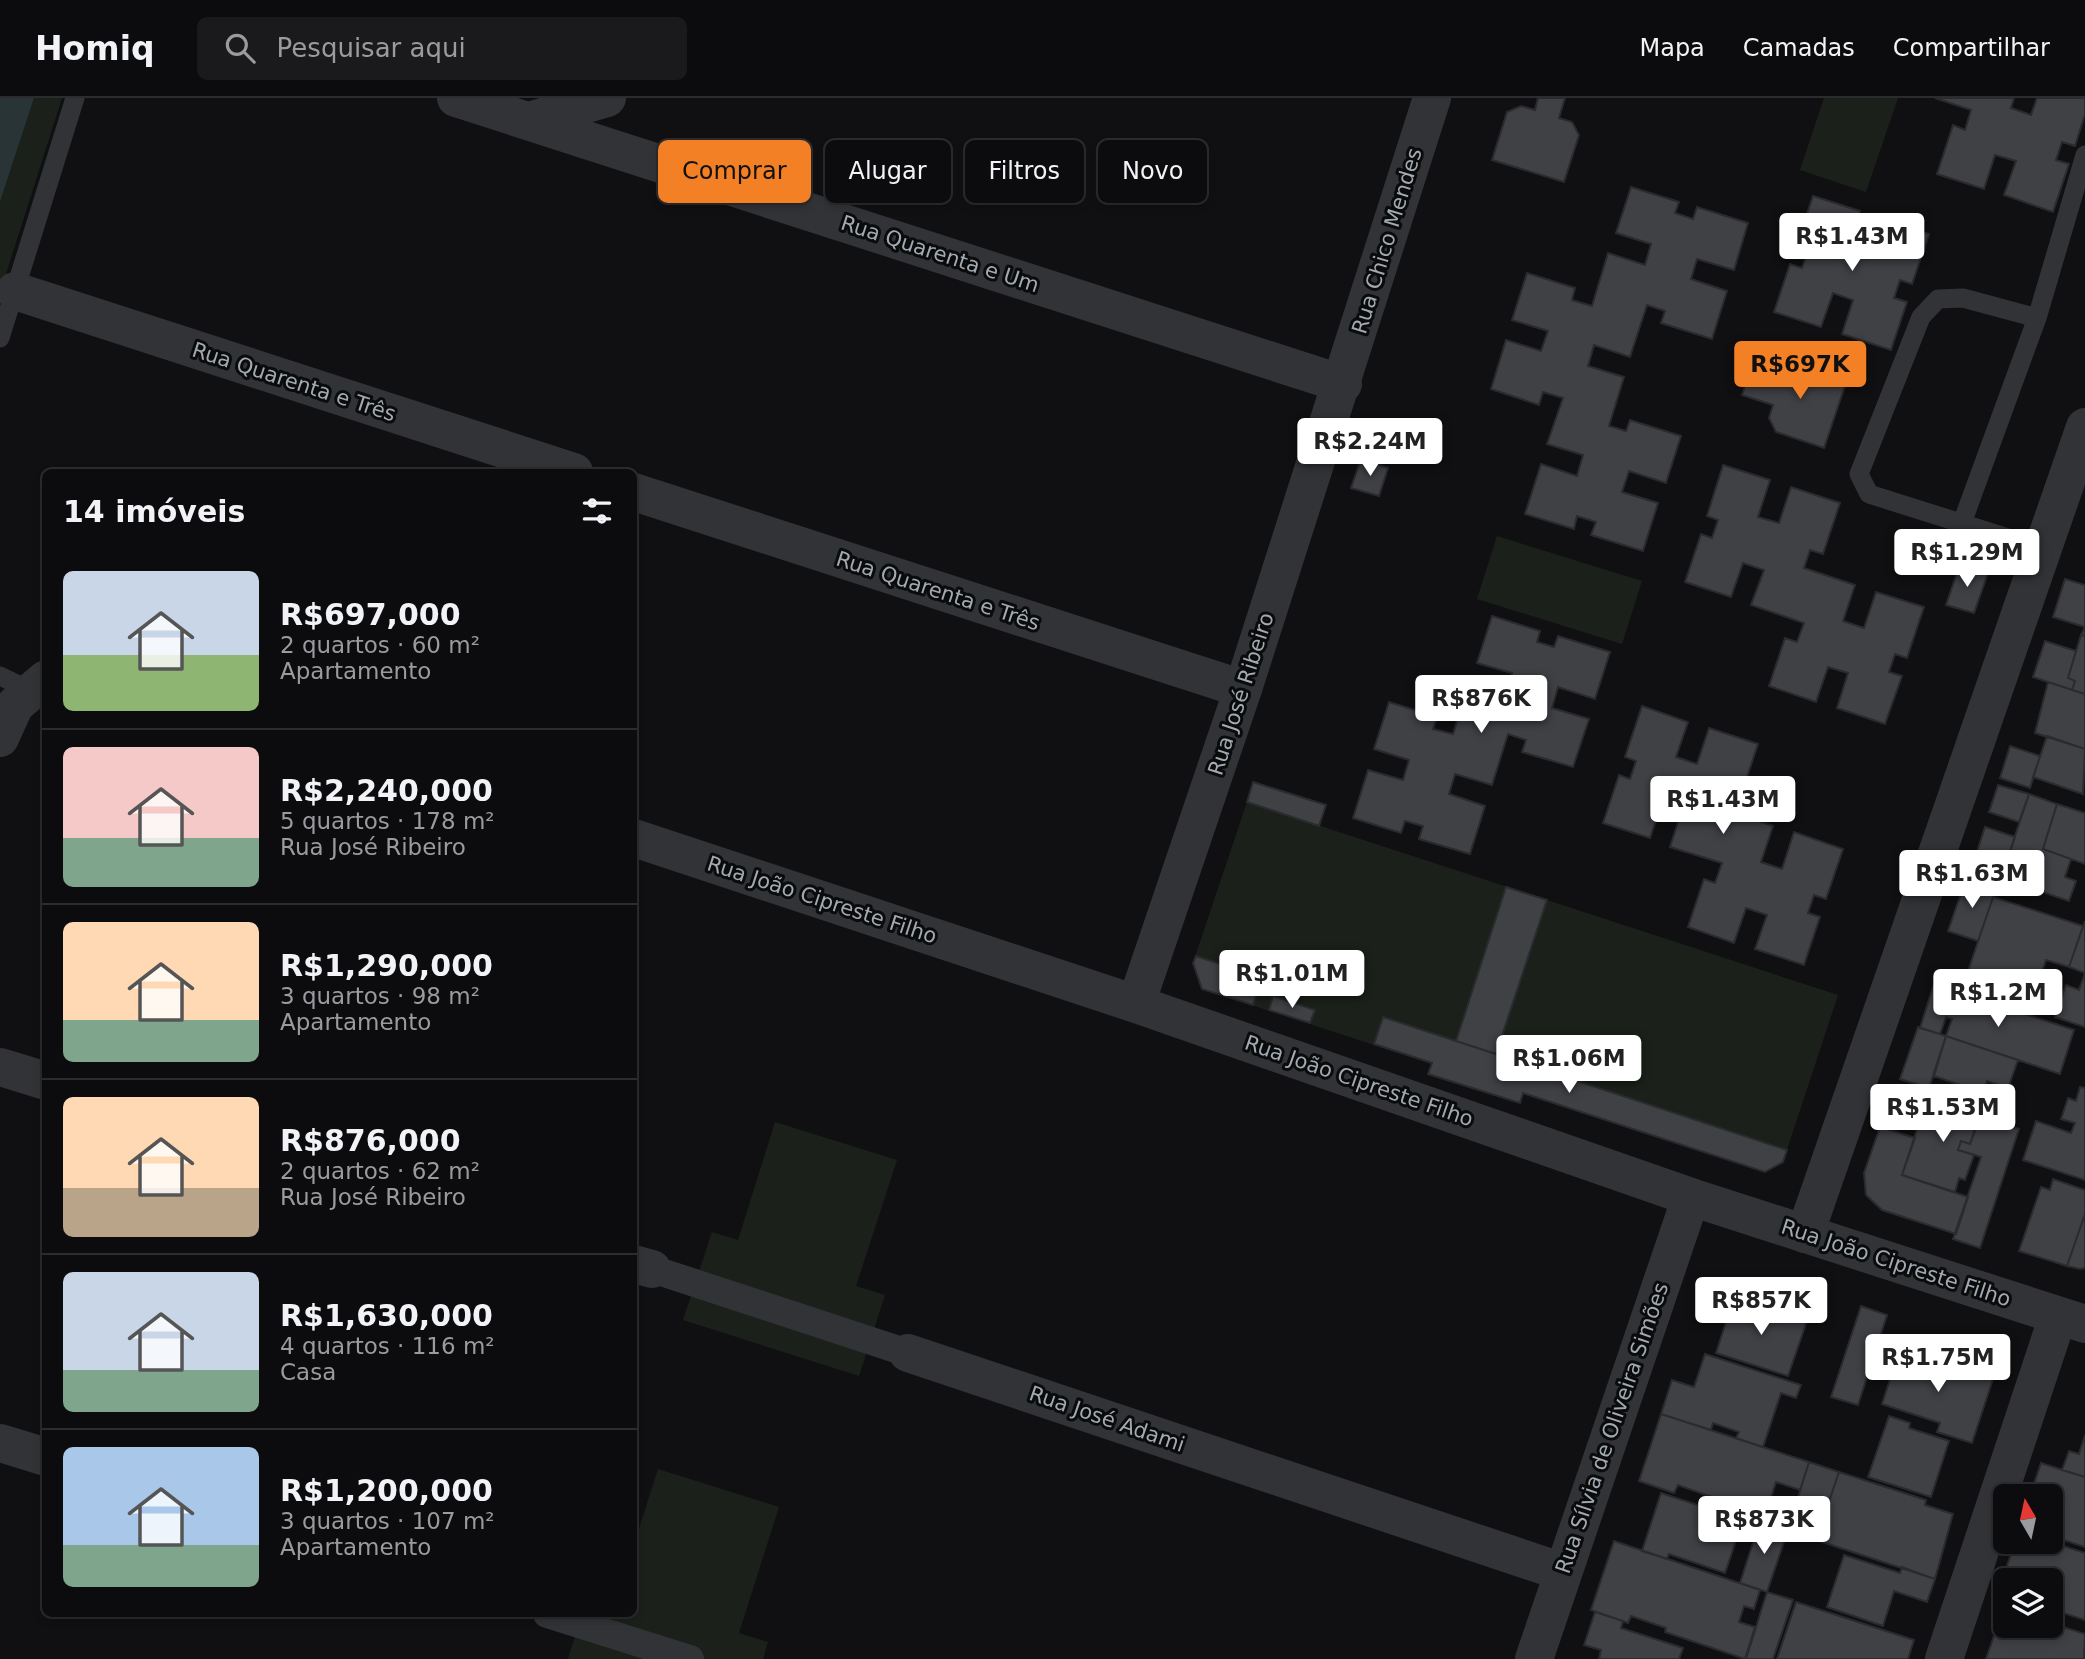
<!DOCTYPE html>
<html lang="pt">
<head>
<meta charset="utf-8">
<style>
  body { margin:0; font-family:"DejaVu Sans",sans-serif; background:#1a1a1c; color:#f1f3f6; height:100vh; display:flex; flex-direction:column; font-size:26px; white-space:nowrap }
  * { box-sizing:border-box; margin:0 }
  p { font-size:23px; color:#9a9b9e }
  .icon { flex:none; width:38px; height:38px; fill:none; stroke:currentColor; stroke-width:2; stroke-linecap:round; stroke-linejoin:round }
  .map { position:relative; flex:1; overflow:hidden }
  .details { position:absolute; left:42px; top:371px; width:595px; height:1148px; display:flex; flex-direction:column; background:#0c0c0e; border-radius:10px; box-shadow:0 4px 10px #0003,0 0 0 2px #2c2c2e }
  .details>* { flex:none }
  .banner { position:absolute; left:658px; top:42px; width:665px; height:63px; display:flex; gap:14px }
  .needle { width:46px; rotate:351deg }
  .fabs { position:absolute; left:1993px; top:1386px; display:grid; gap:14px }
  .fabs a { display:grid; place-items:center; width:70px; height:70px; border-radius:10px; background:#0c0c0e; box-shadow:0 4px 10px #0003,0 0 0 2px #2c2c2e; font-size:35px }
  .price { position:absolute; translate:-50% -60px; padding:0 16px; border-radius:7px; background:#fff; color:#222; font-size:23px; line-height:46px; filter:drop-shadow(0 2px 4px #0008) }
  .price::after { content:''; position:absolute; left:50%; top:42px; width:21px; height:16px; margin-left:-10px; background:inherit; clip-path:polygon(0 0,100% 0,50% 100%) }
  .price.selected { background:#f48026; color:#111 }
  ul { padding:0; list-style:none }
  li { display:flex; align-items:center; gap:21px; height:175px; padding:0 21px }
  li+li { border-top:2px solid #2c2c2e }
  li span { display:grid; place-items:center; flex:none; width:196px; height:140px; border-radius:10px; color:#555 }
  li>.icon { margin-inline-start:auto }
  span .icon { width:84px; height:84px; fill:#fffc; stroke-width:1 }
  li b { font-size:30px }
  h2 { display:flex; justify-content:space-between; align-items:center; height:84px; padding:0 21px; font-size:30px }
  .chip { padding:0 24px; border-radius:10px; background:#0c0c0e; box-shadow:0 4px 10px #0003,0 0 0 2px #2c2c2e; font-size:24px; line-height:63px }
  .chip.selected { background:#f48026; color:#111 }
  header { display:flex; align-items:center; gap:42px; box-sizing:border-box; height:98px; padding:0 35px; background:#0c0c0e; border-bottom:2px solid #2c2c2e }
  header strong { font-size:33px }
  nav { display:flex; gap:38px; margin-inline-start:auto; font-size:24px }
  .search { width:490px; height:63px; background:#1a1a1c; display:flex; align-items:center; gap:18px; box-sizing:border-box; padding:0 24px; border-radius:10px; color:#9a9b9e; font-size:26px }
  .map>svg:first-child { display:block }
  .green { fill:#1b211a }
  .water { fill:#293437 }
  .building { fill:#3f4145; stroke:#2a2b2e; stroke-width:2 }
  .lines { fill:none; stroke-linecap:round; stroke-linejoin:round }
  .service { stroke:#313336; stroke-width:19 }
  .pedestrian { stroke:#313336; stroke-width:28 }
  .minor { stroke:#313336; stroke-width:38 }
  .tertiary { stroke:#313336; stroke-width:38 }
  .labels { text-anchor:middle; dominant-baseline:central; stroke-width:6; stroke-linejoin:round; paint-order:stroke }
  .street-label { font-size:21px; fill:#a1aab3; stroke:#0b0b0c }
</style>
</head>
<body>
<header>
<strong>Homiq</strong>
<div class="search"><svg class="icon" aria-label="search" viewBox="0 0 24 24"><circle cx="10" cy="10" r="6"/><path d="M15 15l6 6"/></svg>Pesquisar aqui</div>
<nav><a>Mapa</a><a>Camadas</a><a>Compartilhar</a></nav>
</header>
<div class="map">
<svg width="2085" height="1561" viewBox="0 0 2085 1561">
  <rect width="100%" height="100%" fill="#101012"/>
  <path class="green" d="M 34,0 L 62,0 L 0,195 L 0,104 Z
    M 1824,0 L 1898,0 L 1866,94 L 1800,72 Z
    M 1497,438 L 1642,483 L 1622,546 L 1477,501 Z
    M 1247,704 L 1838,897 L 1783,1064 L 1765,1074 L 1202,891 L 1193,865 Z
    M 775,1024 L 897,1062 L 856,1188 L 885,1197 L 859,1278 L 683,1222 L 712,1134 L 738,1142 Z
    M 658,1371 L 779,1409 L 739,1535 L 768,1544 L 763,1561 L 568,1561 L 582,1516 L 634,1516 L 634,1446 Z"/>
  <path class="water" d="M 0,0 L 34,0 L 0,104 Z"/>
  <path class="building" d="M 1538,0 L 1565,0 L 1559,20 L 1572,24 L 1579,37 L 1564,84 L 1492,62 L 1507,14 L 1521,8 L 1535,12 Z
    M 1935,0 L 2014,0 L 2011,10 L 2031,17 L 2037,0 L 2085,0 L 2085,16 L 2075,48 L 2062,44 L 2056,62 L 2069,66 L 2053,114 L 2004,97 L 2016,63 L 1995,57 L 1984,91 L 1937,76 L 1953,27 L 1965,32 L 1971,12 Z
    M 1631,89 L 1679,104 L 1675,115 L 1693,121 L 1697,109 L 1748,125 L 1734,172 L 1697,161 L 1691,181 L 1727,193 L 1712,241 L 1661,225 L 1665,213 L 1647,207 L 1630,259 L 1594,247 L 1588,268 L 1624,279 L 1609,328 L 1626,333 L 1630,322 L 1681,338 L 1666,385 L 1629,373 L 1622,394 L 1658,405 L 1643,453 L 1591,437 L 1596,424 L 1577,418 L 1574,431 L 1525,416 L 1541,366 L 1577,378 L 1583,357 L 1547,346 L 1563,300 L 1543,294 L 1539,307 L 1491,291 L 1506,242 L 1541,253 L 1548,233 L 1512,222 L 1527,175 L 1575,190 L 1572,202 L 1592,208 L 1608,155 L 1645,167 L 1651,146 L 1616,135 Z
    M 1813,98 L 1860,113 L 1848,149 L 1869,155 L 1881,119 L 1929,136 L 1912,186 L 1900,182 L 1894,200 L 1907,204 L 1891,252 L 1842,236 L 1853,202 L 1833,195 L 1821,229 L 1774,214 L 1790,166 L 1802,170 L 1808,153 L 1796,148 Z
    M 1800,263 L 1848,279 L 1824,350 L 1776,334 L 1769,320 L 1773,307 L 1742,297 L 1750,273 L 1781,283 L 1786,270 Z
    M 1361,361 L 1388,370 L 1379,398 L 1351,390 Z
    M 1723,367 L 1770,382 L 1758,419 L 1779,425 L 1791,389 L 1840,405 L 1823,456 L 1810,452 L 1804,470 L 1855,487 L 1843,523 L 1864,530 L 1876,494 L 1924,509 L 1907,560 L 1895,556 L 1889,574 L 1902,578 L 1885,626 L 1837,610 L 1848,575 L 1828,569 L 1816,604 L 1769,588 L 1785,540 L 1797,544 L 1804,525 L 1751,507 L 1764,472 L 1743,465 L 1731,499 L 1685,484 L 1701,436 L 1712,440 L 1718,422 L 1707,418 Z
    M 1960,466 L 1988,475 L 1974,515 L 1946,507 Z
    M 2065,481 L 2085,487 L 2085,538 L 2081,537 L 2085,529 L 2053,519 Z
    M 1492,518 L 1540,533 L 1537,544 L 1554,549 L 1558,538 L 1610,554 L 1595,601 L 1558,589 L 1552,610 L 1589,621 L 1573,669 L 1522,654 L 1526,642 L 1508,636 L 1492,687 L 1455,676 L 1449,696 L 1485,708 L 1470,756 L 1419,741 L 1423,728 L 1405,723 L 1401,735 L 1353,720 L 1368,672 L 1403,682 L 1409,662 L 1374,651 L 1389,604 L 1437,619 L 1433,631 L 1453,636 L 1469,585 L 1506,596 L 1512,575 L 1477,565 Z
    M 2081,537 L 2085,538 L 2085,596 L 2072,592 L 2075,583 L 2068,580 Z
    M 2045,543 L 2076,553 L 2068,580 L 2075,583 L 2072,592 L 2033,579 Z
    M 2048,584 L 2085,596 L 2085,651 L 2035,635 Z
    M 1642,608 L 1688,624 L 1676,659 L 1697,666 L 1709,630 L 1758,646 L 1741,697 L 1729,692 L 1723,711 L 1773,728 L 1761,764 L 1782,771 L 1794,734 L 1843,751 L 1826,801 L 1814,797 L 1808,815 L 1820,819 L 1804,867 L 1755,851 L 1767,817 L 1746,810 L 1734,845 L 1688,829 L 1704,781 L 1715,785 L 1722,765 L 1670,749 L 1682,712 L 1662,705 L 1650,740 L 1603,725 L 1619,677 L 1630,681 L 1636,663 L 1625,659 Z
    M 2047,638 L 2085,651 L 2083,696 L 2033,679 Z
    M 2010,648 L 2040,658 L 2030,690 L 2000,680 Z
    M 1253,684 L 1326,707 L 1319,728 L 1247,704 Z
    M 1998,687 L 2029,696 L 2019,724 L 1989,714 Z
    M 2029,696 L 2057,706 L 2043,751 L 2071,761 L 2065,779 L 2076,783 L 2069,803 L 2001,780 Z
    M 2057,706 L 2085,715 L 2085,766 L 2043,751 Z
    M 1985,729 L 2015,739 L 2007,763 L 1977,754 Z
    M 1966,781 L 1996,791 L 1978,843 L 1948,833 Z
    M 1506,789 L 1547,802 L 1496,956 L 1456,943 Z
    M 1993,799 L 2083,828 L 2069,869 L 2046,862 L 2036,891 L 2019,885 L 2016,897 L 1984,887 L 1981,897 L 1962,891 Z
    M 2085,823 L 2085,875 L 2069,869 Z
    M 1196,858 L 1262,880 L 1253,907 L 1202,891 L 1193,865 Z
    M 2085,875 L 2085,929 L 2055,919 L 2066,887 L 2079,892 Z
    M 1934,886 L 2074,932 L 2060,976 L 1946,938 L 1952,921 L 1946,919 L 1940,936 L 1920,930 Z
    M 1273,898 L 1315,912 L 1310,925 L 1269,912 Z
    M 1383,919 L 1456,943 L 1787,1052 L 1783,1064 L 1765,1074 L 1523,995 L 1520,1005 L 1428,976 L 1432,965 L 1374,946 Z
    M 1918,929 L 1946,938 L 1929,990 L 1900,981 Z
    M 1946,938 L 2018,962 L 2008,990 L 1987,983 L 1983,995 L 1934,978 Z
    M 2080,989 L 2085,990 L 2085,1082 L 2023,1062 L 2036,1023 L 2071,1035 L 2075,1025 L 2061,1021 L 2068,1000 L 2076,1003 Z
    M 1934,995 L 1982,1011 L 1970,1046 L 1961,1043 L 1958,1052 L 1974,1057 L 1965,1082 L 1959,1080 L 1955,1094 L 1902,1077 L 1919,1025 L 1924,1027 Z
    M 1980,1019 L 2019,1031 L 1980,1150 L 1953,1141 L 1981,1059 L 1958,1052 L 1961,1043 L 1970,1046 Z
    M 1880,1029 L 1915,1040 L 1902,1077 L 1968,1099 L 1956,1136 L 1882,1112 L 1866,1097 L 1864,1075 Z
    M 2053,1081 L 2085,1092 L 2085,1116 L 2067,1168 L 2019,1153 L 2041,1089 L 2050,1092 Z
    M 2085,1116 L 2085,1170 L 2080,1171 L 2067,1168 Z
    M 1734,1199 L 1807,1223 L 1788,1278 L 1716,1255 Z
    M 1861,1208 L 1887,1217 L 1858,1307 L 1831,1299 Z
    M 1900,1250 L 1993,1281 L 1972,1345 L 1937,1334 L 1940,1325 L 1882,1306 Z
    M 1705,1256 L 1801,1287 L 1796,1300 L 1781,1295 L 1763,1349 L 1736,1340 L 1739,1334 L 1713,1325 L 1711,1332 L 1661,1316 L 1672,1282 L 1694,1289 Z
    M 1661,1316 L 1809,1364 L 1800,1392 L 1776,1384 L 1763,1424 L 1723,1411 L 1726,1404 L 1678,1387 L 1674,1395 L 1639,1383 Z
    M 1889,1318 L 1910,1325 L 1909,1330 L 1949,1343 L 1931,1399 L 1868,1379 Z
    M 2085,1337 L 2085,1379 L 2062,1372 L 2069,1353 L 2079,1356 Z
    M 1809,1364 L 1839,1374 L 1816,1442 L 1788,1432 Z
    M 2041,1365 L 2085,1379 L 2085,1449 L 2051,1438 L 2051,1398 L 2030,1398 Z
    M 1839,1374 L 1926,1402 L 1925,1407 L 1953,1416 L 1935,1481 L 1816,1442 Z
    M 1661,1395 L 1743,1422 L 1725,1475 L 1669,1456 L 1667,1461 L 1642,1453 Z
    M 1760,1423 L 1788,1432 L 1767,1494 L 1740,1485 Z
    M 1614,1443 L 1760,1492 L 1754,1511 L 1744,1508 L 1739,1524 L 1755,1529 L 1745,1561 L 1665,1534 L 1666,1530 L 1631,1518 L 1628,1525 L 1591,1512 Z
    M 2015,1444 L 2051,1444 L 2085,1455 L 2085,1522 L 2051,1511 L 2051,1482 L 2006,1482 L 2006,1503 L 1996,1500 Z
    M 1844,1457 L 1900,1475 L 1902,1469 L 1935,1481 L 1927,1504 L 1894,1493 L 1883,1528 L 1827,1509 Z
    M 1767,1494 L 1793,1502 L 1773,1561 L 1746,1561 Z
    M 1796,1504 L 1914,1542 L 1908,1561 L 1777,1561 Z
    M 2004,1509 L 2006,1528 L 2051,1528 L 2051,1525 L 2085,1536 L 2084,1561 L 1986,1561 Z
    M 1595,1514 L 1623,1523 L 1621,1530 L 1683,1550 L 1679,1561 L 1599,1561 L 1601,1552 L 1584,1547 Z"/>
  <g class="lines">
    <path class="service" d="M 2037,220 L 1963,200 L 1938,201 L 1921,219 L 1859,376 L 1869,396 L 2043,451
      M 0,240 L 75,0
      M 1962,425 L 2037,220 L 2085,57
      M 0,578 L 29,592"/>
    <path class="pedestrian" d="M 652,1171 L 908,1255
      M 547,1516 L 690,1561"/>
    <path class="minor" d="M 456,0 L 1343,286
      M 529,23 L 607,0
      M 15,193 L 574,374
      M 634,394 L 1243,591
      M 0,969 L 46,983
      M 1805,1136 L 2085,329
      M 634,1166 L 652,1171
      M 908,1255 L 1563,1474
      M 0,1345 L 46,1359
      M 1534,1561 L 1691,1099
      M 1944,1561 L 2058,1218"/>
    <path class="tertiary" d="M 0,640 L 15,607 L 46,581
      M 634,740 L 1136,906 L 1691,1099 L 2085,1226
      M 1136,906 L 1243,591 L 1432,0"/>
  </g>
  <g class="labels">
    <g class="street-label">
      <text transform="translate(1387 143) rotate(-73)">Rua Chico Mendes</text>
      <text transform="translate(940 156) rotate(18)">Rua Quarenta e Um</text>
      <text transform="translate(294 284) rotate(18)">Rua Quarenta e Três</text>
      <text transform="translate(938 493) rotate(18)">Rua Quarenta e Três</text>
      <text transform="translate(1241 596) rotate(-72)">Rua José Ribeiro</text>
      <text transform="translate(822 802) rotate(18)">Rua João Cipreste Filho</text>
      <text transform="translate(1359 983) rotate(19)">Rua João Cipreste Filho</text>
      <text transform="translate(1896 1165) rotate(18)">Rua João Cipreste Filho</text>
      <text transform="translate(1107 1321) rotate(19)">Rua José Adami</text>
      <text transform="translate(1612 1330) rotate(-71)">Rua Sílvia de Oliveira Simões</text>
    </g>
  </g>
</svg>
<div class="fabs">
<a><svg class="needle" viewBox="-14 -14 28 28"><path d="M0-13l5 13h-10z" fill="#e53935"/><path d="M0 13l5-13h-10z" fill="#9a9b9e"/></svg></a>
<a><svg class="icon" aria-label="layers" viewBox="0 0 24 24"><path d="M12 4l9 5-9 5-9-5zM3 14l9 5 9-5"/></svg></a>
</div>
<b class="price" style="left:1852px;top:175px">R$1.43M</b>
<b class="price selected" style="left:1800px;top:303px">R$697K</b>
<b class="price" style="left:1370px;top:380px">R$2.24M</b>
<b class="price" style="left:1967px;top:491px">R$1.29M</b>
<b class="price" style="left:1481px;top:637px">R$876K</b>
<b class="price" style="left:1723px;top:738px">R$1.43M</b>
<b class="price" style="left:1972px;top:812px">R$1.63M</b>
<b class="price" style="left:1292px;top:912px">R$1.01M</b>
<b class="price" style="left:1998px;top:931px">R$1.2M</b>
<b class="price" style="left:1569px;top:997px">R$1.06M</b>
<b class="price" style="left:1943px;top:1046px">R$1.53M</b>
<b class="price" style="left:1761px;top:1239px">R$857K</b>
<b class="price" style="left:1938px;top:1296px">R$1.75M</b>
<b class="price" style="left:1764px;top:1458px">R$873K</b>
<div class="banner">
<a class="chip selected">Comprar</a>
<a class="chip">Alugar</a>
<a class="chip">Filtros</a>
<a class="chip">Novo</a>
</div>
<section class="details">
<h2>14 imóveis<svg class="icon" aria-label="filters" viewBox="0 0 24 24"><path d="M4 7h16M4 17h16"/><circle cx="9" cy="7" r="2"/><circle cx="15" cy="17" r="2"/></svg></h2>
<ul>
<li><span style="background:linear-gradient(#c9d6e8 60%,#8fb573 0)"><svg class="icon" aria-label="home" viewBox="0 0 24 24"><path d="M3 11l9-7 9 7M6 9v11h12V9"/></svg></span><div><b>R$697,000</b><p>2 quartos · 60 m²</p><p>Apartamento</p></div></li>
<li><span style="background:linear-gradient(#f6c9c9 65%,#7fa58c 0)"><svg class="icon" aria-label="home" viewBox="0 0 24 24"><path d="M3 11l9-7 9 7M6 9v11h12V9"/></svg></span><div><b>R$2,240,000</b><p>5 quartos · 178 m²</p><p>Rua José Ribeiro</p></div></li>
<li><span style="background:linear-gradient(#ffd9b3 70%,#7fa58c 0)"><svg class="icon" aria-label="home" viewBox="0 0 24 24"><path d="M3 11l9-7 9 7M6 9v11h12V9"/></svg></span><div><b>R$1,290,000</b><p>3 quartos · 98 m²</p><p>Apartamento</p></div></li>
<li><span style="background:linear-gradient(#ffd9b3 65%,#b9a48a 0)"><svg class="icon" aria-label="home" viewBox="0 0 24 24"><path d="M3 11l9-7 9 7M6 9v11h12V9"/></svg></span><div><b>R$876,000</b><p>2 quartos · 62 m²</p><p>Rua José Ribeiro</p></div></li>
<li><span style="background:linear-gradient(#c9d6e8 70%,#7fa58c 0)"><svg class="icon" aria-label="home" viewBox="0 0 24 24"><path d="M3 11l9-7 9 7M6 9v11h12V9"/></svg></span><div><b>R$1,630,000</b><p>4 quartos · 116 m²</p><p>Casa</p></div></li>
<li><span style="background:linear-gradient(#a9c7e8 70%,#7fa58c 0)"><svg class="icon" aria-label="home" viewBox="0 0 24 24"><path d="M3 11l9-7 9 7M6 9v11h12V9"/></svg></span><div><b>R$1,200,000</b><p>3 quartos · 107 m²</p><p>Apartamento</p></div></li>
</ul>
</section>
</div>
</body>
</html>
